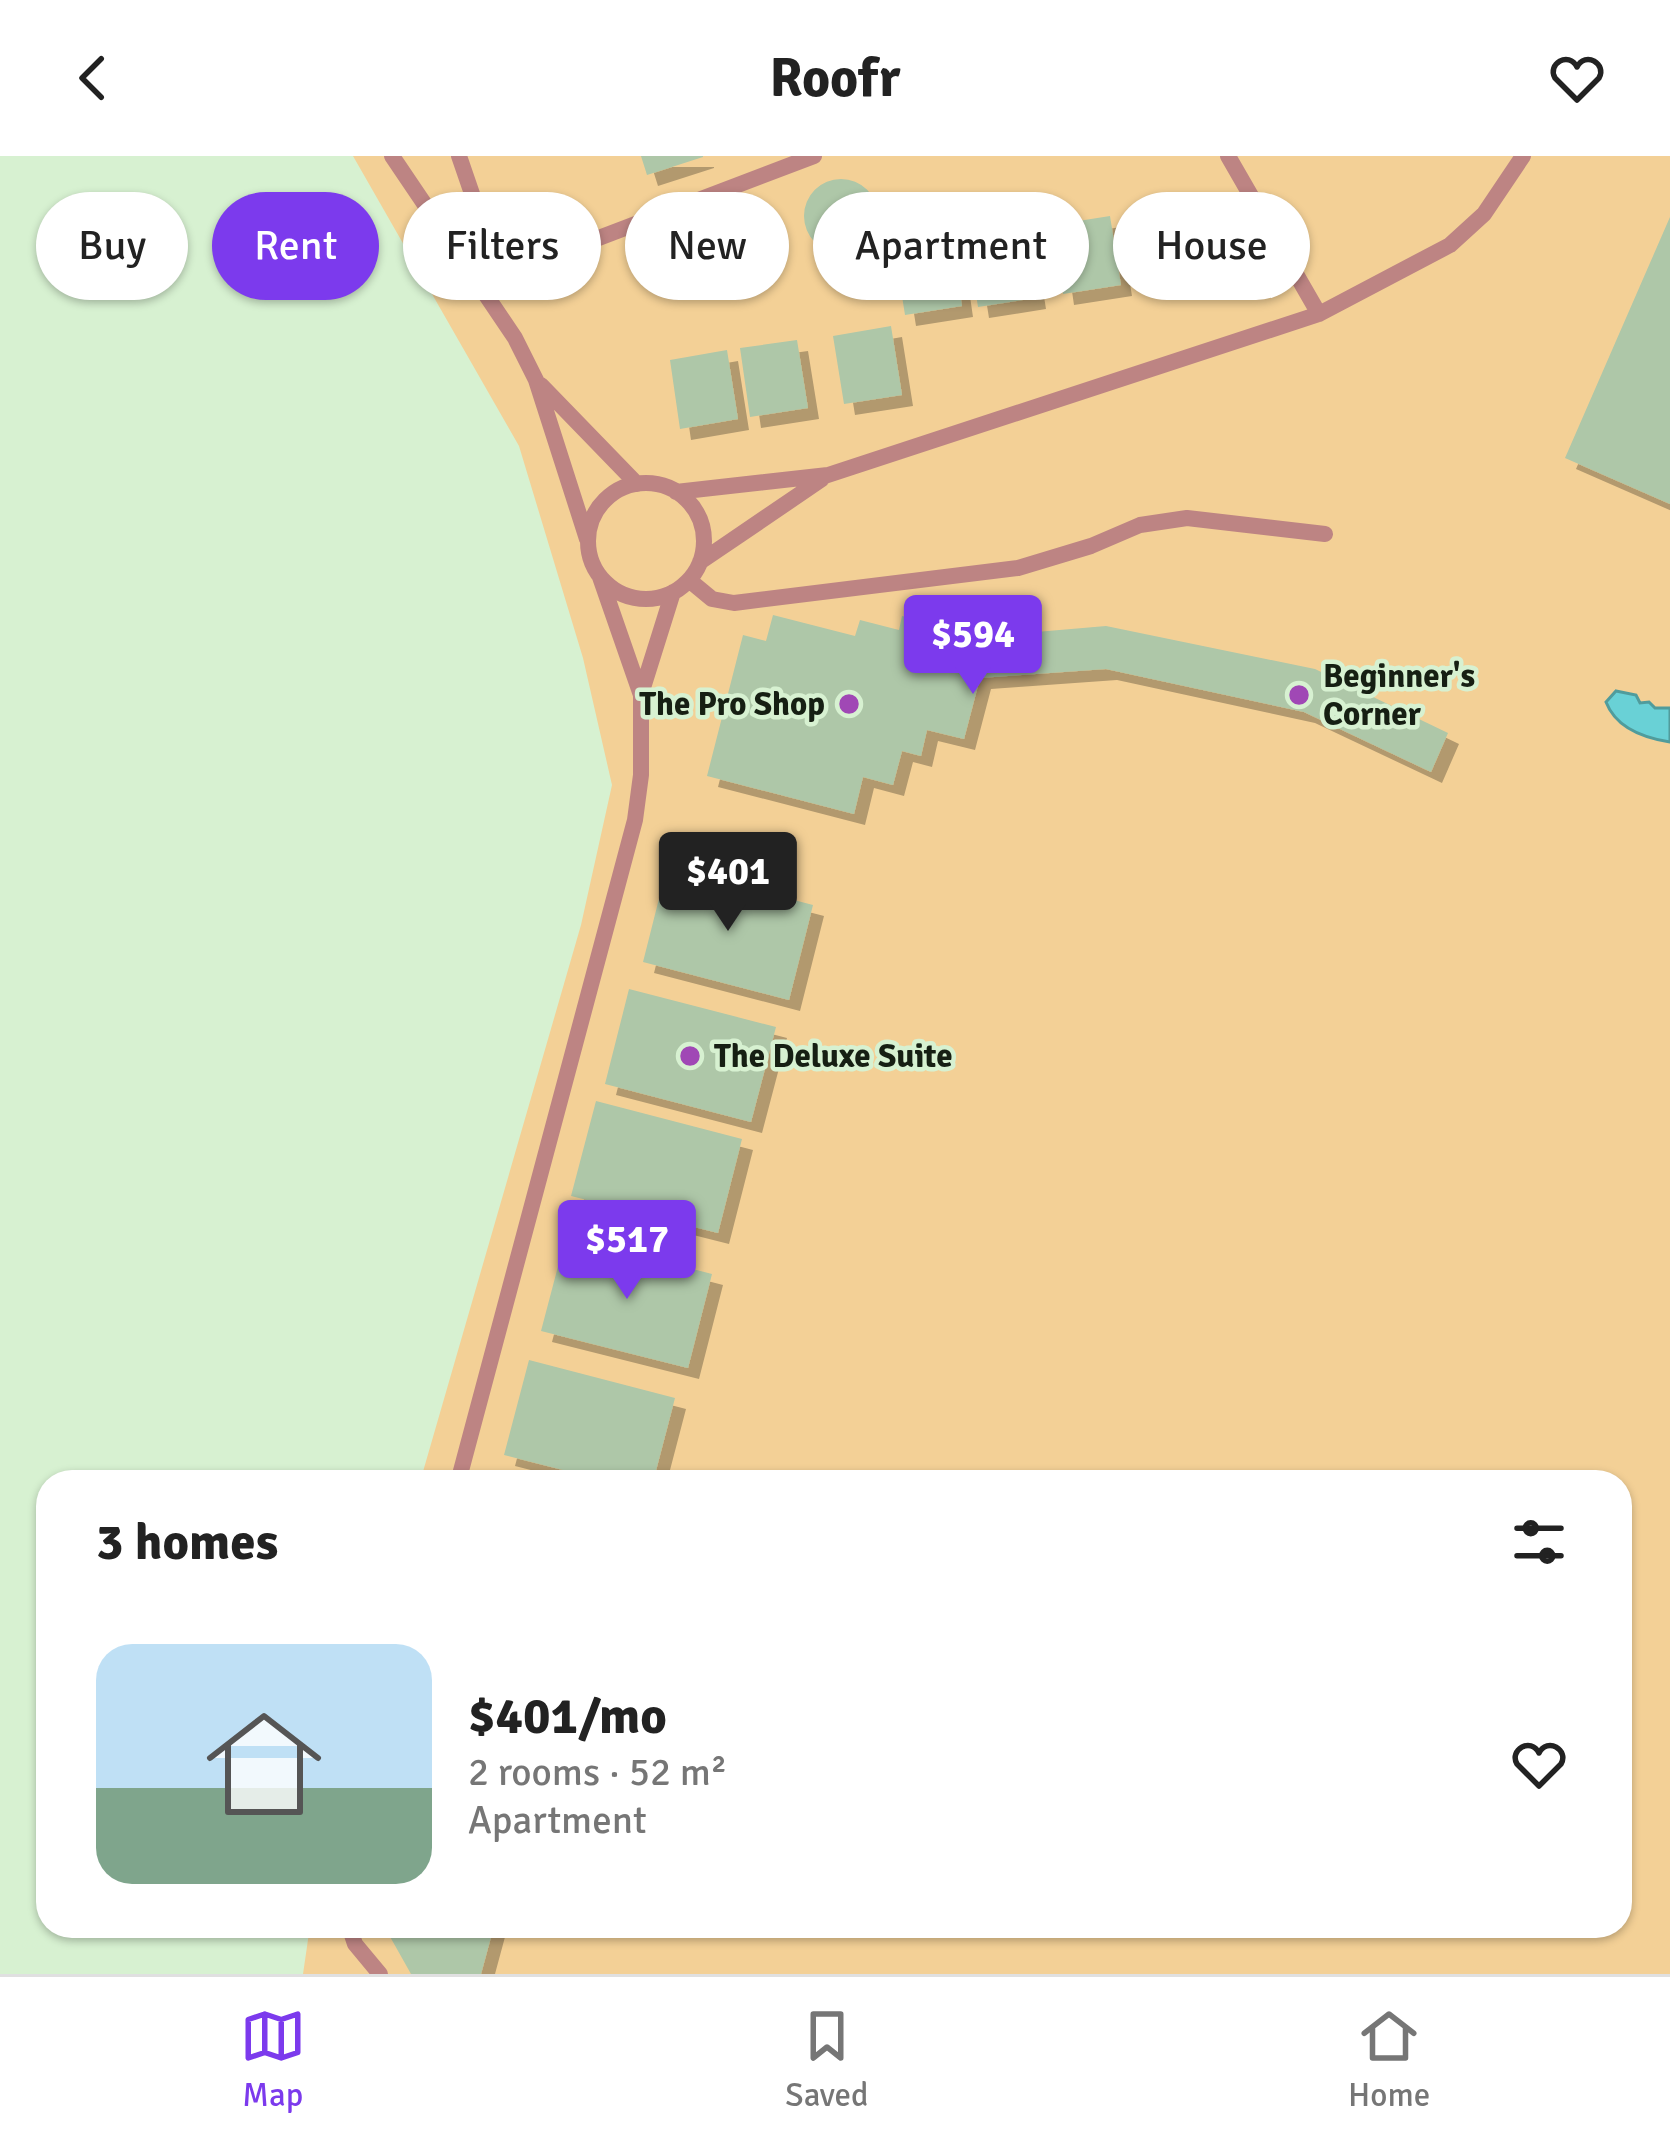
<!DOCTYPE html>
<html lang="en">
<head>
<meta charset="utf-8">
<style>
  body { margin:0; font-family:Signika,sans-serif; background:#f2f2f2; color:#222; height:100vh; display:flex; flex-direction:column; font-size:45px; white-space:nowrap }
  * { box-sizing:border-box; margin:0 }
  p { font-size:39px; color:#767676 }
  .icon { flex:none; width:66px; height:66px; fill:none; stroke:currentColor; stroke-width:2; stroke-linecap:round; stroke-linejoin:round }
  .map { position:relative; flex:1; overflow:hidden }
  .side { position:absolute; left:36px; top:1314px; width:1596px; height:468px; display:flex; flex-direction:column; background:#fff; border-radius:36px; box-shadow:0 3px 9px #0004 }
  .side>* { flex:none }
  .hud { position:absolute; left:36px; top:36px; width:1599px; height:108px; display:flex; gap:24px }
  .price { position:absolute; translate:-50% -102px; padding:0 27px; border-radius:12px; background:#7c3aed; color:#fff; font-size:39px; line-height:78px; filter:drop-shadow(0 3px 6px #0008) }
  .price::after { content:''; position:absolute; left:50%; top:72px; width:36px; height:27px; margin-left:-18px; background:inherit; clip-path:polygon(0 0,100% 0,50% 100%) }
  .price.current { background:#222; color:#fff }
  ul { padding:0; list-style:none }
  li { display:flex; align-items:center; gap:36px; height:300px; padding:0 60px }
  li+li { border-top:3px solid #e0e0e0 }
  li span { display:grid; place-items:center; flex:none; width:336px; height:240px; border-radius:36px; color:#555 }
  li>.icon { margin-inline-start:auto }
  span .icon { width:144px; height:144px; fill:#fffc; stroke-width:1 }
  li b { font-size:51px }
  h2 { display:flex; justify-content:space-between; align-items:center; height:144px; padding:0 60px; font-size:51px }
  .chip { padding:0 42px; border-radius:54px; background:#fff; box-shadow:0 3px 9px #0004; font-size:42px; line-height:108px }
  .chip.current { background:#7c3aed; color:#fff }
  header { display:flex; justify-content:space-between; align-items:center; height:156px; padding:0 60px; background:#fff; font-size:54px; font-weight:800 }
  .tab-bar { display:flex; justify-content:space-around; align-items:center; height:168px; border-top:3px solid #e0e0e0; background:#fff; font-size:33px; color:#767676 }
  .tab-bar a { display:grid; justify-items:center; gap:6px }
  .tab-bar .current { color:#7c3aed }
  .map>svg:first-child { display:block }
  .green { fill:#f3d096 }
  .water { fill:#69d1d6; stroke:#509c9c; stroke-width:3 }
  .building { fill:#aec7a8; filter:url(#shadow) }
  .lines { fill:none; stroke-linecap:round; stroke-linejoin:round }
  .service { stroke:#bd8483; stroke-width:16 }
  .poi-dot { fill:#a048b5; stroke:#d7f1d1; stroke-width:4.5 }
  .labels { text-anchor:middle; dominant-baseline:central; stroke-width:9; stroke-linejoin:round; paint-order:stroke }
  .poi-label { font-size:33px; font-weight:bold; fill:#161f13; stroke:#d7f1d1; text-anchor:start }
</style>
</head>
<body>
<header><svg class="icon" aria-label="back" viewBox="0 0 24 24"><path d="M15 5l-7 7 7 7"/></svg>Roofr<svg class="icon" aria-label="heart" viewBox="0 0 24 24"><path d="M12 20l-8-8c-3-5 5-10 8-4 3-6 11-1 8 4z"/></svg></header>
<div class="map">
<svg width="1670" height="1818" viewBox="0 0 1670 1818">
  <defs>
    <filter id="shadow"><feDropShadow dx="11" dy="11" stdDeviation="0" flood-color="#0004"/></filter>
  </defs>
  <rect width="100%" height="100%" fill="#d7f1d1"/>
  <path class="green" d="M 353,0 L 1670,0 L 1670,1818 L 303,1818 L 310,1770 L 1620,1770 L 1620,1326 L 420,1326 L 581,769 L 612,629 L 583,502 L 519,290 Z"/>
  <path class="water" d="M 1616,535 L 1636,539 L 1640,547 L 1649,546 L 1655,552 L 1670,552 L 1670,586 C 1644,582 1616,572 1606,546 Z"/>
  <path class="building" d="M 641,0 L 703,0 L 703,1 L 647,19 Z
    M804 60a37 37 0 1 1 74 0a37 37 0 1 1-74 0Z
    M 1110,60 L 1121,129 L 1063,138 L 1053,69 Z
    M 1670,61 L 1670,348 L 1565,302 Z
    M 1024,73 L 1035,142 L 978,151 L 967,82 Z
    M 952,81 L 962,150 L 905,159 L 894,90 Z
    M 891,170 L 902,239 L 844,248 L 833,180 Z
    M 797,184 L 808,252 L 750,261 L 740,192 Z
    M 727,194 L 738,263 L 680,273 L 670,204 Z
    M 773,459 L 855,480 L 860,464 L 899,474 L 902,460 L 957,474 L 955,483 L 1106,470 L 1315,513 L 1448,577 L 1431,616 L 1304,556 L 1106,513 L 980,522 L 964,583 L 927,574 L 921,600 L 902,595 L 893,629 L 863,621 L 854,658 L 707,620 L 743,479 L 766,485 Z
    M 667,711 L 813,749 L 789,844 L 643,806 Z
    M 629,833 L 776,871 L 751,966 L 605,928 Z
    M 596,945 L 742,983 L 718,1077 L 571,1040 Z
    M 566,1080 L 712,1118 L 688,1212 L 541,1175 Z
    M 529,1204 L 675,1242 L 653,1326 L 610,1326 L 504,1299 Z
    M 384,1770 L 494,1770 L 481,1818 L 411,1818 Z"/>
  <g class="lines">
    <path class="service" d="M 392,0 L 515,182 L 536,224 L 587,383
      M 459,0 L 480,61 L 478,128 L 814,0
      M 1228,0 L 1319,158
      M 480,61 L 591,83
      M 541,229 L 637,328
      M588 385a58 58 0 1 1 116 0a58 58 0 1 1-116 0Z
      M 676,336 L 828,319 L 1319,158 L 1450,89 L 1484,58 L 1523,0
      M 700,406 L 822,323
      M 689,424 L 712,443 L 734,447 L 1018,412 L 1091,390 L 1140,369 L 1187,362 L 1325,378
      M 641,538 L 673,436
      M 458,1326 L 635,664 L 641,619 L 641,539 L 600,421
      M 349,1770 L 355,1788 L 380,1818"/>
  </g>
  <g class="poi-dot">
    <circle cx="1299" cy="539" r="12"/>
    <circle cx="849" cy="548" r="12"/>
    <circle cx="690" cy="900" r="12"/>
  </g>
  <g class="labels">
    <g class="poi-label">
      <text x="1323" y="520">Beginner's<tspan x="1323" dy="38">Corner</tspan></text>
      <text x="825" y="548" text-anchor="end">The Pro Shop</text>
      <text x="714" y="900">The Deluxe Suite</text>
    </g>
  </g>
</svg>
<b class="price" style="left:973px;top:541px">$594</b>
<b class="price current" style="left:728px;top:778px">$401</b>
<b class="price" style="left:627px;top:1146px">$517</b>
<div class="hud">
<a class="chip">Buy</a>
<a class="chip current">Rent</a>
<a class="chip">Filters</a>
<a class="chip">New</a>
<a class="chip">Apartment</a>
<a class="chip">House</a>
</div>
<section class="side">
<h2>3 homes<svg class="icon" aria-label="filters" viewBox="0 0 24 24"><path d="M4 7h16M4 17h16"/><circle cx="9" cy="7" r="2"/><circle cx="15" cy="17" r="2"/></svg></h2>
<ul>
<li><span style="background:linear-gradient(#bfe0f5 60%,#7fa58c 0)"><svg class="icon" aria-label="home" viewBox="0 0 24 24"><path d="M3 11l9-7 9 7M6 9v11h12V9"/></svg></span><div><b>$401/mo</b><p>2 rooms · 52 m²</p><p>Apartment</p></div><svg class="icon" aria-label="heart" viewBox="0 0 24 24"><path d="M12 20l-8-8c-3-5 5-10 8-4 3-6 11-1 8 4z"/></svg></li>
</ul>
</section>
</div>
<nav class="tab-bar">
<a class="current"><svg class="icon" aria-label="map" viewBox="0 0 24 24"><path d="M3 6l6-2 6 2 6-2v14l-6 2-6-2-6 2zM9 4v14M15 6v14"/></svg>Map</a>
<a><svg class="icon" aria-label="saved" viewBox="0 0 24 24"><path d="M7 4h10v16l-5-4-5 4z"/></svg>Saved</a>
<a><svg class="icon" aria-label="home" viewBox="0 0 24 24"><path d="M3 11l9-7 9 7M6 9v11h12V9"/></svg>Home</a>
</nav>
</body>
</html>
